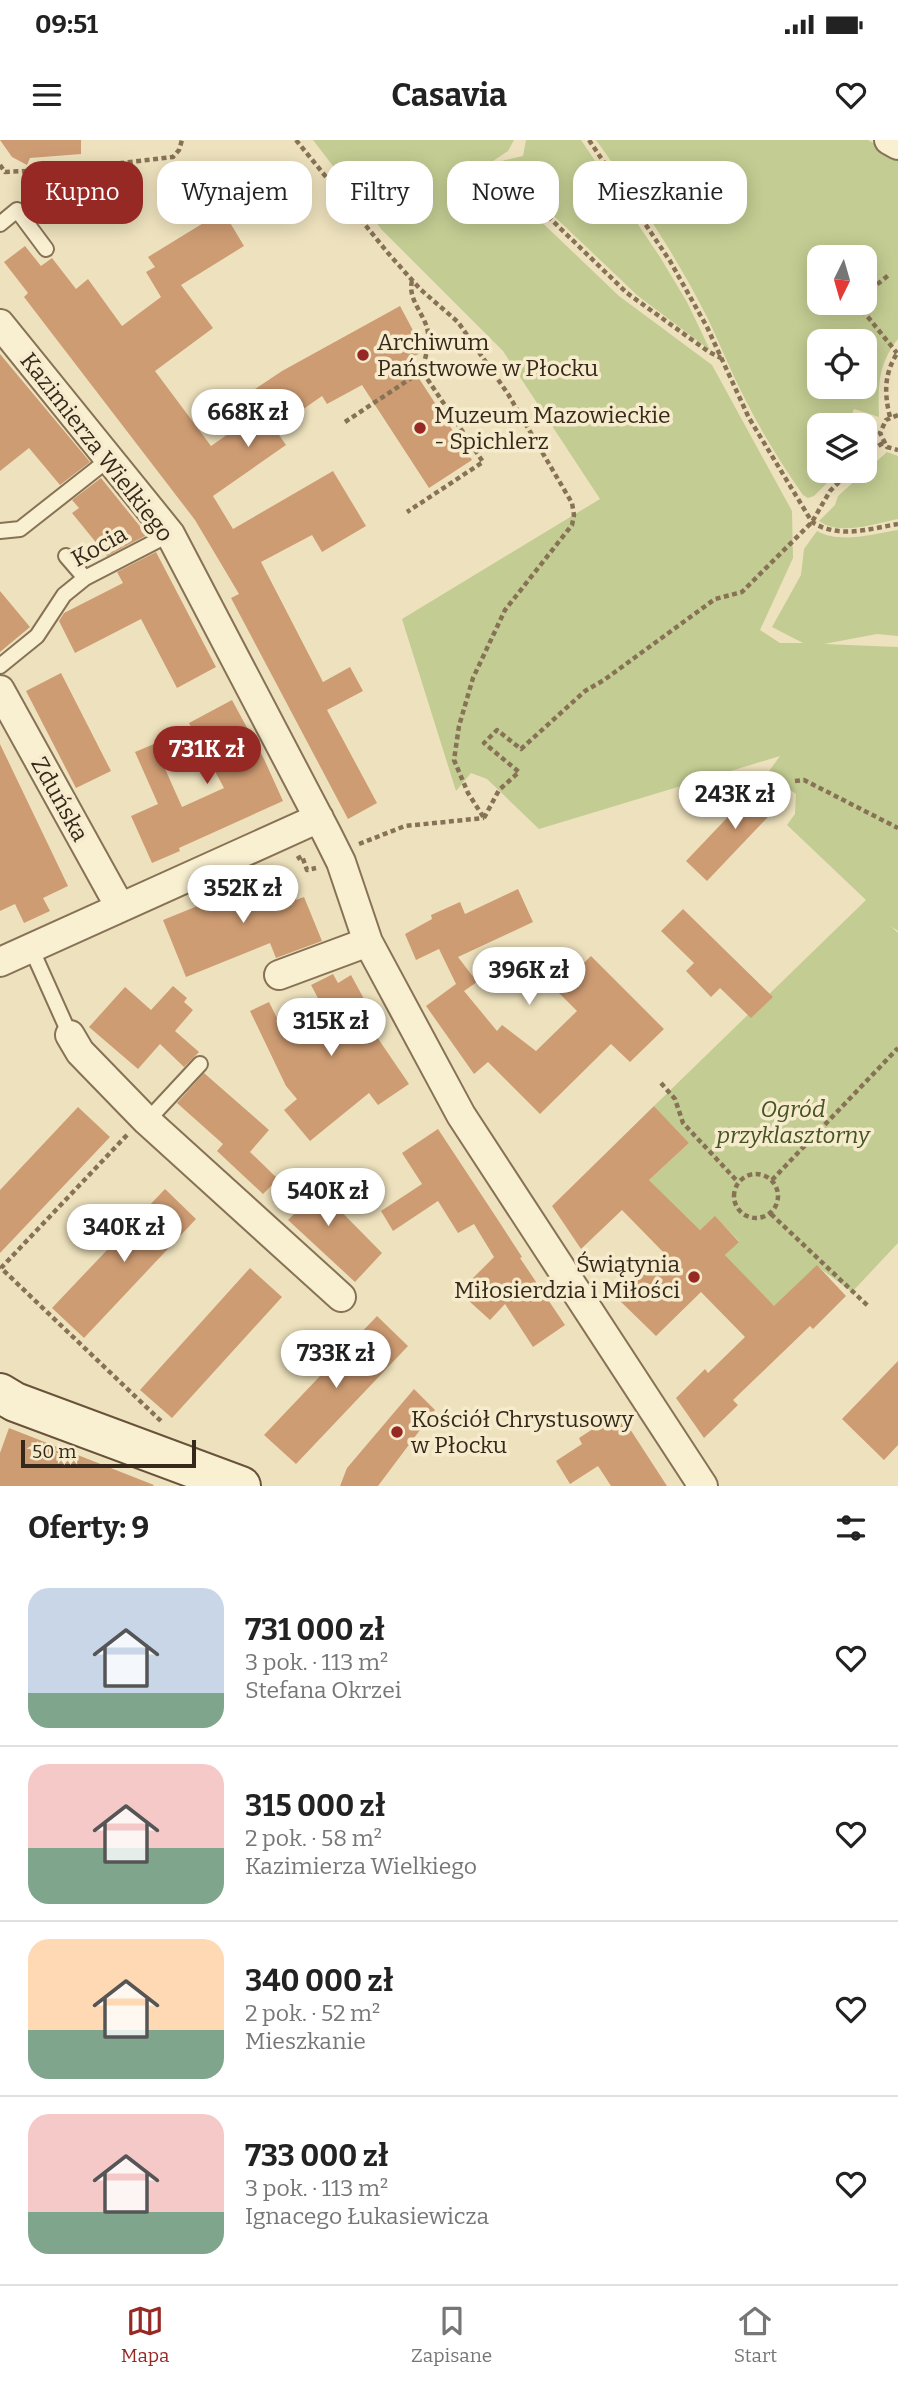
<!DOCTYPE html>
<html lang="pl">
<head>
<meta charset="utf-8">
<style>
  body { margin:0; font-family:Bitter,serif; background:#f6f6f6; color:#222; height:100vh; display:flex; flex-direction:column; font-size:26px; white-space:nowrap }
  * { box-sizing:border-box; margin:0 }
  p { font-size:23px; color:#767676 }
  .icon { flex:none; width:38px; height:38px; fill:none; stroke:currentColor; stroke-width:2; stroke-linecap:round; stroke-linejoin:round }
  .map { position:relative; height:1346px; overflow:hidden }
  .sheet { display:flex; flex-direction:column; background:#fff; flex:1 }
  .sheet>* { flex:none }
  .guide { position:absolute; left:21px; top:21px; width:858px; height:63px; display:flex; gap:14px }
  .needle { width:46px; rotate:185deg }
  .controls { position:absolute; left:807px; top:105px; display:grid; gap:14px }
  .controls a { display:grid; place-items:center; width:70px; height:70px; border-radius:14px; background:#fff; box-shadow:0 4px 18px #0003; font-size:35px }
  .scale { position:absolute; left:21px; bottom:18px; width:175px; box-sizing:border-box; padding-left:7px; border:4px solid #36291b; border-top:0; font-size:19px; line-height:24px; white-space:nowrap; color:#36291b; -webkit-text-stroke:5px #f6eccd; paint-order:stroke }
  .price { position:absolute; translate:-50% -60px; padding:0 16px; border-radius:24px; background:#fff; color:#222; font-size:23px; line-height:46px; filter:drop-shadow(0 2px 4px #0008) }
  .price::after { content:''; position:absolute; left:50%; top:42px; width:21px; height:16px; margin-left:-10px; background:inherit; clip-path:polygon(0 0,100% 0,50% 100%) }
  .price.on { background:#972925; color:#fff }
  ul { padding:0; list-style:none }
  li { display:flex; align-items:center; gap:21px; height:175px; padding:0 28px }
  li+li { border-top:2px solid #e0e0e0 }
  li span { display:grid; place-items:center; flex:none; width:196px; height:140px; border-radius:21px; color:#555 }
  li>.icon { margin-inline-start:auto }
  span .icon { width:84px; height:84px; fill:#fffc; stroke-width:1 }
  li b { font-size:30px }
  h2 { display:flex; justify-content:space-between; align-items:center; height:84px; padding:0 28px; font-size:30px }
  .pill { padding:0 24px; border-radius:21px; background:#fff; box-shadow:0 4px 18px #0003; font-size:24px; line-height:63px }
  .pill.on { background:#972925; color:#fff }
  .status { display:flex; justify-content:space-between; align-items:center; height:49px; padding:0 35px; background:#fff; direction:ltr }
  .status svg { height:19px; fill:currentColor }
  header { display:flex; justify-content:space-between; align-items:center; height:91px; padding:0 28px; background:#fff; font-size:32px; font-weight:700 }
  .menu { display:flex; justify-content:space-around; align-items:center; height:98px; border-top:2px solid #e0e0e0; background:#fff; font-size:19px; color:#767676 }
  .menu a { display:grid; justify-items:center; gap:4px }
  .menu .on { color:#972925 }
  .map>svg:first-child { display:block }
  .green { fill:#c3cc92; fill-rule:evenodd }
  .building { fill:#ce9c73 }
  .lines { fill:none; stroke-linecap:round; stroke-linejoin:round }
  .lane-casing { stroke:#877256; stroke-width:18 }
  .street-casing { stroke:#877256; stroke-width:32 }
  .secondary-casing { stroke:#68533a; stroke-width:42 }
  .path { stroke:#877256; stroke-width:4.5; stroke-dasharray:5 3.5; stroke-linecap:butt }
  .lane { stroke:#f9efd1; stroke-width:14 }
  .street { stroke:#f9efd1; stroke-width:28 }
  .secondary { stroke:#f9efd1; stroke-width:38 }
  .poi-dot { fill:#972925; stroke:#f6eccd; stroke-width:2.5 }
  .labels { text-anchor:middle; dominant-baseline:central; stroke-width:7; stroke-linejoin:round; paint-order:stroke }
  .poi-label { font-size:23px; fill:#36291b; stroke:#f6eccd; text-anchor:start }
  .street-label { font-size:23px; fill:#36291b; stroke:#f6eccd }
  .park-label { font-size:23px; font-style:italic; fill:#445322; stroke:#f6eccd }
</style>
</head>
<body>
<div class="status"><b>09:51</b><svg viewBox="0 0 49 12"><path d="M0 12V9h3v3zM5 12V6h3v6zM10 12V3h3v9zM15 12V0h3v12zM26 1h20v11H26zM47 4h2v5h-2z"/></svg></div>
<header><svg class="icon" aria-label="menu" viewBox="0 0 24 24"><path d="M4 6h16M4 12h16M4 18h16"/></svg>Casavia<svg class="icon" aria-label="heart" viewBox="0 0 24 24"><path d="M12 20l-8-8c-3-5 5-10 8-4 3-6 11-1 8 4z"/></svg></header>
<div class="map">
<svg width="898" height="1346" viewBox="0 0 898 1346">
  <rect width="100%" height="100%" fill="#eee2be"/>
  <path class="green" d="M 313,0 L 514,0 L 508,11 L 484,27 L 619,156 L 712,225 L 792,371 L 793,418 L 760,490 L 780,503 L 803,503 L 772,487 L 801,435 L 804,409 L 817,391 C 841,404 872,394 898,390 L 898,496 L 877,494 L 824,504 L 898,507 L 898,791 L 891,786 L 898,793 L 898,1103 L 852,1152 L 817,1126 L 774,1167 L 725,1115 L 739,1101 L 715,1077 L 700,1090 L 649,1040 L 689,1003 L 654,966 L 866,760 L 787,685 L 795,674 L 796,654 L 767,634 L 780,616 L 539,689 L 487,639 L 471,633 L 456,651 L 402,479 L 600,359 L 503,211 L 382,90 Z
    M 526,0 L 581,0 L 660,117 L 687,162 L 710,210 L 638,156 L 497,22 L 523,16 Z
    M 596,0 L 868,0 L 898,16 L 898,199 C 878,224 878,246 879,277 L 854,269 L 848,285 L 819,285 L 819,331 L 839,331 L 814,356 L 808,358 L 803,355 C 782,325 762,293 745,259 C 731,232 720,204 707,177 C 675,114 637,57 596,0 ZM 819,117 L 864,117 L 864,163 L 819,163 ZM 819,201 L 864,201 L 864,247 L 819,247 Z
    M 887,312 L 898,316 L 898,379 C 874,384 840,396 819,381 L 835,365 L 838,356 Z"/>
  <path class="building" d="M 0,0 L 81,0 L 81,14 L 30,18 L 27,25 L 12,17 Z
    M 223,71 L 244,106 L 181,145 L 213,188 L 155,231 L 211,306 L 264,269 L 252,251 L 282,231 L 400,166 L 424,211 L 407,220 L 472,320 L 429,348 L 362,245 L 327,264 L 322,256 L 275,289 L 286,305 L 213,356 L 233,389 L 333,331 L 366,386 L 322,412 L 312,395 L 261,422 L 323,542 L 350,527 L 363,551 L 327,570 L 377,663 L 348,679 L 231,458 L 239,454 L 195,380 L 24,157 L 28,153 L 4,122 L 25,106 L 41,126 L 52,118 L 76,149 L 88,139 L 122,186 L 161,157 L 146,132 L 155,127 L 148,117 Z
    M 0,214 L 90,322 L 60,345 L 29,308 L 0,331 Z
    M 101,338 L 147,395 L 107,416 L 72,373 L 79,368 L 72,360 Z
    M 156,412 L 216,527 L 177,548 L 141,479 L 75,513 L 59,481 L 64,473 L 123,443 L 117,432 Z
    M 0,451 L 30,487 L 0,512 Z
    M 61,533 L 111,631 L 76,648 L 26,551 Z
    M 232,560 L 264,619 L 283,661 L 179,708 L 180,711 L 152,723 L 131,676 L 158,664 L 135,612 L 154,604 L 182,667 L 224,648 L 189,583 Z
    M 0,604 L 68,746 L 43,758 L 50,771 L 24,783 L 15,764 L 0,771 Z
    M 763,640 L 784,660 L 707,741 L 686,721 Z
    M 284,731 L 296,760 L 304,757 L 322,801 L 276,818 L 270,803 L 186,837 L 163,780 Z
    M 518,749 L 533,782 L 458,817 L 477,842 L 464,851 L 497,891 L 502,885 L 536,911 L 577,871 L 556,850 L 591,816 L 664,889 L 630,922 L 611,904 L 540,974 L 488,922 L 474,934 L 426,866 L 456,844 L 439,809 L 416,820 L 405,794 L 432,779 L 431,775 L 460,762 L 465,774 Z
    M 683,769 L 773,857 L 751,878 L 720,848 L 711,857 L 686,831 L 694,823 L 661,791 Z
    M 333,834 L 338,843 L 351,835 L 370,870 L 362,875 L 409,944 L 378,965 L 369,953 L 310,1001 L 284,970 L 297,959 L 286,946 L 250,871 L 269,862 L 288,900 L 328,877 L 311,845 Z
    M 173,846 L 187,858 L 184,862 L 193,870 L 175,891 L 199,912 L 184,927 L 160,904 L 138,929 L 89,887 L 125,847 L 151,870 Z
    M 204,933 L 269,990 L 250,1012 L 278,1039 L 263,1054 L 217,1011 L 223,1004 L 177,963 Z
    M 654,966 L 689,1003 L 649,1040 L 700,1090 L 715,1076 L 739,1102 L 725,1115 L 774,1166 L 817,1125 L 846,1156 L 813,1189 L 810,1186 L 733,1260 L 738,1265 L 704,1298 L 676,1258 L 705,1229 L 708,1233 L 745,1197 L 701,1152 L 656,1196 L 618,1159 L 665,1114 L 622,1070 L 581,1109 L 552,1066 Z
    M 78,967 L 110,997 L 0,1113 L 0,1050 Z
    M 438,989 L 498,1080 L 522,1117 L 520,1118 L 565,1185 L 533,1207 L 505,1164 L 490,1180 L 459,1152 L 494,1117 L 474,1084 L 458,1093 L 438,1061 L 393,1091 L 381,1071 L 422,1044 L 402,1013 Z
    M 287,1030 L 313,1054 L 319,1049 L 382,1113 L 355,1142 L 288,1080 L 298,1070 L 272,1046 Z
    M 165,1049 L 196,1079 L 84,1198 L 52,1168 Z
    M 250,1128 L 282,1157 L 172,1278 L 140,1250 Z
    M 377,1176 L 408,1206 L 296,1324 L 264,1295 Z
    M 898,1221 L 898,1305 L 884,1320 L 842,1279 Z
    M 414,1249 L 435,1270 L 378,1346 L 340,1346 L 347,1328 Z
    M 619,1272 L 667,1346 L 611,1346 L 598,1326 L 570,1344 L 556,1321 L 582,1304 L 579,1298 Z
    M 9,1288 L 154,1345 L 153,1346 L 0,1346 L 0,1313 Z"/>
  <g class="lines">
    <g class="lane-casing">
      <path id="lane" d="M 0,84 L 17,70 L 46,109
        M 0,391 L 20,389 L 109,319
        M 66,416 L 85,438
        M 0,526 L 37,496 L 64,455 L 85,438 L 170,394
        M 31,808 L 70,895
        M 147,981 L 200,924"/>
    </g>
    <g class="street-casing">
      <path id="street" d="M 889,0 L 898,5
        M 0,184 L 170,394 L 327,694 L 341,722 L 368,802 L 461,975 L 703,1346
        M 0,550 L 120,767
        M 0,822 L 319,678
        M 279,835 L 368,802
        M 70,895 L 80,912 L 147,981 L 341,1157"/>
    </g>
    <g class="secondary-casing">
      <path id="secondary" d="M 0,1253 L 15,1262 L 241,1346"/>
    </g>
    <path class="path" d="M 296,0 L 388,113 L 420,149 L 458,182 L 508,254 L 572,363 L 574,375 L 572,385 L 505,470 L 473,538 L 459,586 L 454,620 L 468,653 L 484,678
      M 589,0 L 670,121 L 707,187 L 749,278 L 812,382 C 839,399 868,389 898,384
      M 0,25 L 5,32 L 68,29
      M 499,29 L 627,153 L 709,212 L 721,218
      M 28,60 L 69,29 L 173,17 L 179,10 L 182,0
      M 412,141 C 407,160 426,175 428,193 C 429,206 425,219 422,231
      M 864,155 L 890,134
      M 860,163 L 859,166 L 897,213
      M 898,275 L 886,280 L 880,293 L 887,307 L 898,310
      M 890,277 C 884,253 884,233 898,212
      M 345,282 L 422,231 L 483,322 L 407,372
      M 864,315 L 883,303
      M 795,641 L 804,640 L 898,688
      M 484,678 L 499,650 L 519,632 L 484,603 L 497,590 L 521,609 L 585,551 L 604,540 L 715,459 L 742,452 L 812,382 L 830,351 L 850,331
      M 359,704 L 405,686 L 484,678
      M 297,719 L 302,716 L 307,730 L 316,728
      M 661,943 L 675,959 L 683,983 L 738,1042
      M 127,995 L 1,1128 L 163,1283
      M734 1056a22 22 0 1 1 44 0a22 22 0 1 1-44 0Z
      M 772,1040 L 898,908
      M 771,1074 L 868,1166"/>
    <use href="#lane" class="lane"/>
    <use href="#street" class="street"/>
    <use href="#secondary" class="secondary"/>
  </g>
  <g class="poi-dot">
    <circle cx="363" cy="215" r="7"/>
    <circle cx="420" cy="288" r="7"/>
    <circle cx="694" cy="1137" r="7"/>
    <circle cx="397" cy="1292" r="7"/>
  </g>
  <g class="labels">
    <g class="poi-label">
      <text x="377" y="202">Archiwum<tspan x="377" dy="26">Państwowe w Płocku</tspan></text>
      <text x="434" y="275">Muzeum Mazowieckie<tspan x="434" dy="26">- Spichlerz</tspan></text>
      <text x="680" y="1124" text-anchor="end">Świątynia<tspan x="680" dy="26">Miłosierdzia i Miłości</tspan></text>
      <text x="411" y="1279">Kościół Chrystusowy<tspan x="411" dy="26">w Płocku</tspan></text>
    </g>
    <g class="street-label">
      <text transform="translate(97 307) rotate(52)">Kazimierza Wielkiego</text>
      <text transform="translate(99 406) rotate(-29)">Kocia</text>
      <text transform="translate(60 659) rotate(61)">Zduńska</text>
    </g>
    <g class="park-label">
      <text x="793" y="969">Ogród<tspan x="793" dy="26">przyklasztorny</tspan></text>
    </g>
  </g>
</svg>
<div class="controls">
<a><svg class="needle" viewBox="-14 -14 28 28"><path d="M0-13l5 13h-10z" fill="#e53935"/><path d="M0 13l5-13h-10z" fill="#767676"/></svg></a>
<a><svg class="icon" aria-label="locate" viewBox="0 0 24 24"><circle cx="12" cy="12" r="6"/><path d="M12 2v4M12 18v4M2 12h4M18 12h4"/></svg></a>
<a><svg class="icon" aria-label="layers" viewBox="0 0 24 24"><path d="M12 4l9 5-9 5-9-5zM3 14l9 5 9-5"/></svg></a>
</div>
<div class="scale">50 m</div>
<b class="price" style="left:248px;top:309px">668K zł</b>
<b class="price on" style="left:207px;top:646px">731K zł</b>
<b class="price" style="left:735px;top:691px">243K zł</b>
<b class="price" style="left:243px;top:785px">352K zł</b>
<b class="price" style="left:529px;top:867px">396K zł</b>
<b class="price" style="left:331px;top:918px">315K zł</b>
<b class="price" style="left:328px;top:1088px">540K zł</b>
<b class="price" style="left:124px;top:1124px">340K zł</b>
<b class="price" style="left:336px;top:1250px">733K zł</b>
<div class="guide">
<a class="pill on">Kupno</a>
<a class="pill">Wynajem</a>
<a class="pill">Filtry</a>
<a class="pill">Nowe</a>
<a class="pill">Mieszkanie</a>
</div>
</div>
<section class="sheet">
<h2>Oferty: 9<svg class="icon" aria-label="filters" viewBox="0 0 24 24"><path d="M4 7h16M4 17h16"/><circle cx="9" cy="7" r="2"/><circle cx="15" cy="17" r="2"/></svg></h2>
<ul>
<li><span style="background:linear-gradient(#c9d6e8 75%,#7fa58c 0)"><svg class="icon" aria-label="home" viewBox="0 0 24 24"><path d="M3 11l9-7 9 7M6 9v11h12V9"/></svg></span><div><b>731 000 zł</b><p>3 pok. · 113 m²</p><p>Stefana Okrzei</p></div><svg class="icon" aria-label="heart" viewBox="0 0 24 24"><path d="M12 20l-8-8c-3-5 5-10 8-4 3-6 11-1 8 4z"/></svg></li>
<li><span style="background:linear-gradient(#f6c9c9 60%,#7fa58c 0)"><svg class="icon" aria-label="home" viewBox="0 0 24 24"><path d="M3 11l9-7 9 7M6 9v11h12V9"/></svg></span><div><b>315 000 zł</b><p>2 pok. · 58 m²</p><p>Kazimierza Wielkiego</p></div><svg class="icon" aria-label="heart" viewBox="0 0 24 24"><path d="M12 20l-8-8c-3-5 5-10 8-4 3-6 11-1 8 4z"/></svg></li>
<li><span style="background:linear-gradient(#ffd9b3 65%,#7fa58c 0)"><svg class="icon" aria-label="home" viewBox="0 0 24 24"><path d="M3 11l9-7 9 7M6 9v11h12V9"/></svg></span><div><b>340 000 zł</b><p>2 pok. · 52 m²</p><p>Mieszkanie</p></div><svg class="icon" aria-label="heart" viewBox="0 0 24 24"><path d="M12 20l-8-8c-3-5 5-10 8-4 3-6 11-1 8 4z"/></svg></li>
<li><span style="background:linear-gradient(#f6c9c9 70%,#7fa58c 0)"><svg class="icon" aria-label="home" viewBox="0 0 24 24"><path d="M3 11l9-7 9 7M6 9v11h12V9"/></svg></span><div><b>733 000 zł</b><p>3 pok. · 113 m²</p><p>Ignacego Łukasiewicza</p></div><svg class="icon" aria-label="heart" viewBox="0 0 24 24"><path d="M12 20l-8-8c-3-5 5-10 8-4 3-6 11-1 8 4z"/></svg></li>
</ul>
</section>
<nav class="menu">
<a class="on"><svg class="icon" aria-label="map" viewBox="0 0 24 24"><path d="M3 6l6-2 6 2 6-2v14l-6 2-6-2-6 2zM9 4v14M15 6v14"/></svg>Mapa</a>
<a><svg class="icon" aria-label="saved" viewBox="0 0 24 24"><path d="M7 4h10v16l-5-4-5 4z"/></svg>Zapisane</a>
<a><svg class="icon" aria-label="home" viewBox="0 0 24 24"><path d="M3 11l9-7 9 7M6 9v11h12V9"/></svg>Start</a>
</nav>
</body>
</html>
